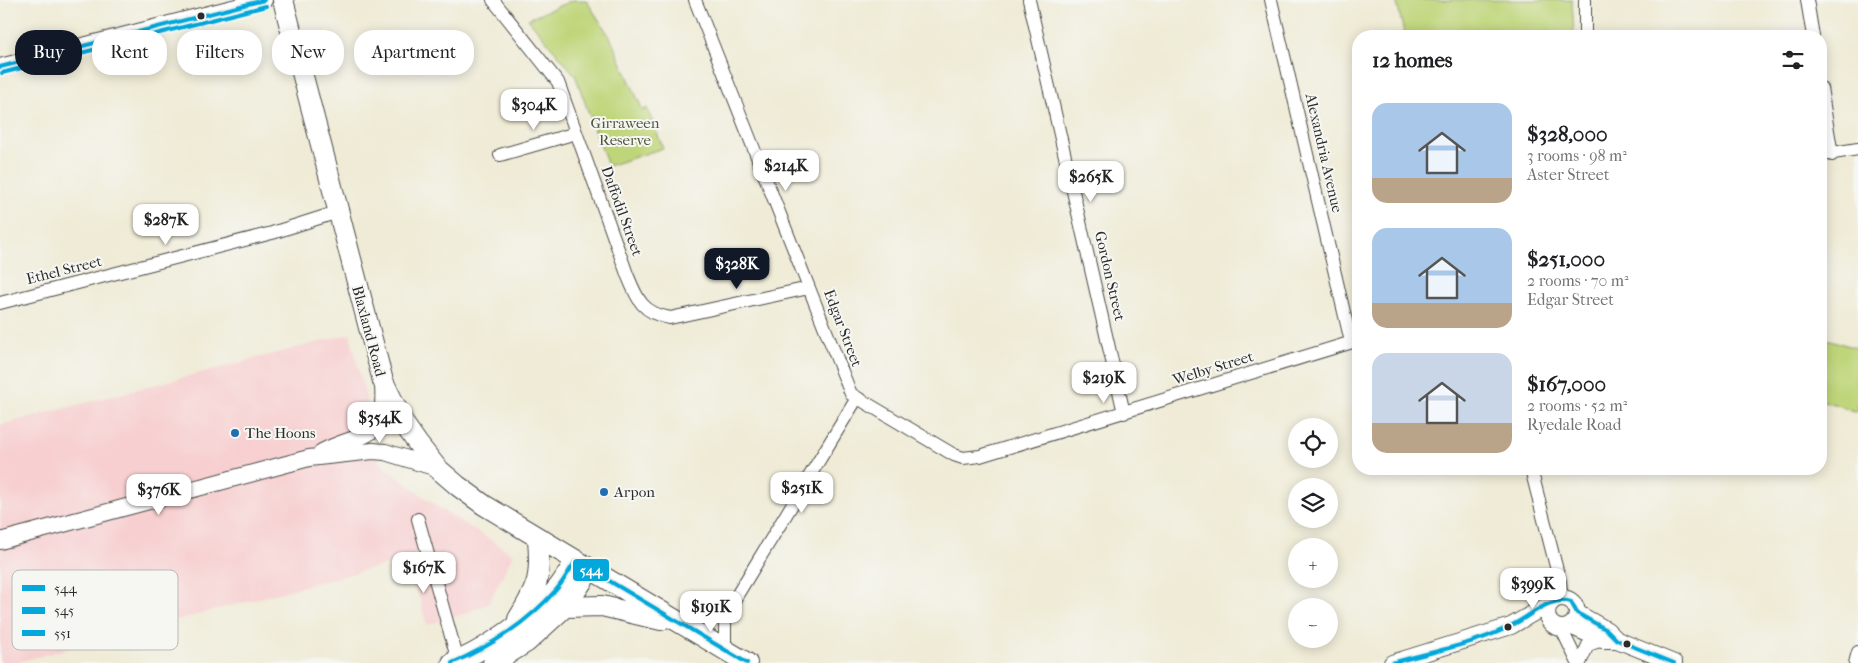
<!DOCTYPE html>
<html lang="en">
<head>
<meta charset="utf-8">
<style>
  body { margin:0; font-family:"IM FELL French Canon",serif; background:#f2f2f2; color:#202124; height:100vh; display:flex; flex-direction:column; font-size:19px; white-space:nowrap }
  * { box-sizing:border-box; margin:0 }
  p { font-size:16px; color:#757577 }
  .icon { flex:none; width:28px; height:28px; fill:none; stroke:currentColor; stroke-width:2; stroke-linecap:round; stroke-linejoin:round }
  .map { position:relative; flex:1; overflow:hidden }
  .details { position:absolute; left:1352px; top:30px; width:475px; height:445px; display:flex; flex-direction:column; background:#fff; border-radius:20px; box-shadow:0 2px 12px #0003 }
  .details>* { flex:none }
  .hud { position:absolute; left:15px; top:30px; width:475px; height:45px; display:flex; gap:10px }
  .tools { position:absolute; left:1288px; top:418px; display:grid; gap:10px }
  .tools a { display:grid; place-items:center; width:50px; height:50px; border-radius:50%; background:#fff; box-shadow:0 2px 12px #0003; font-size:25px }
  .price { position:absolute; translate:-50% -42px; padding:0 11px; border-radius:10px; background:#fff; color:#222; font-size:16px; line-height:32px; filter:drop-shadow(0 1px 2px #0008) }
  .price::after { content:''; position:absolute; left:50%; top:30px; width:15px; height:11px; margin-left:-8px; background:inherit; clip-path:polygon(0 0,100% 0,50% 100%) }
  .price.active { background:#111827; color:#fff }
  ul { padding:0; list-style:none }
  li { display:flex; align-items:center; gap:15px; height:125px; padding:0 20px }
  li span { display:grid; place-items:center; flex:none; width:140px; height:100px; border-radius:15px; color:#555 }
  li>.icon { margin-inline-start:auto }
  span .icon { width:60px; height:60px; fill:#fffc; stroke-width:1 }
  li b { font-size:21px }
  h2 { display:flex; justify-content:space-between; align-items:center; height:60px; padding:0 20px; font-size:21px }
  .pill { padding:0 18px; border-radius:20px; background:#fff; box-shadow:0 2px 12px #0003; font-size:18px; line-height:45px }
  .pill.active { background:#111827; color:#fff }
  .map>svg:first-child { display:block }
  .built { fill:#f7cfd0 }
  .green { fill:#bfd579; stroke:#758052 }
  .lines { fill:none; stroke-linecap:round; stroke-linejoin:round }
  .minor-casing { stroke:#484845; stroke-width:14 }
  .tertiary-casing { stroke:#484845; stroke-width:18 }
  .primary-casing { stroke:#484845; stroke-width:22 }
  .minor { stroke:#fff; stroke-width:12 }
  .tertiary { stroke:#fff; stroke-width:16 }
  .primary { stroke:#fff; stroke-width:20 }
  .bus-1-casing { stroke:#f6f6f2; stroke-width:8 }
  .bus-2-casing { stroke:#f6f6f2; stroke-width:8 }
  .bus-3-casing { stroke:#f6f6f2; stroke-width:8 }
  .bus-1 { stroke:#04a7db; stroke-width:4 }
  .bus-2 { stroke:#04a7db; stroke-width:4 }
  .bus-3 { stroke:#04a7db; stroke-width:4 }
  .bus-dot { fill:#2b2b2b; stroke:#f6f6f2; stroke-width:2 }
  .poi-dot { fill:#1f6fb2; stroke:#f6f6f2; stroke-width:2 }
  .labels { text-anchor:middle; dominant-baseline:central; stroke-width:4; stroke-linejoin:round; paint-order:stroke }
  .park-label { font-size:15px; fill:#50563e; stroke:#f6f6f2 }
  .street-label { font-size:15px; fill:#2b2b2b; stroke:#f6f6f2 }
  .poi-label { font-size:15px; fill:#2b2b2b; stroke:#f6f6f2; text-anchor:start }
  .key { fill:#f6f6f2; stroke:#b9b9b6; stroke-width:1 }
  .key-label { font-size:14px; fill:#2b2b2b }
  .line-badge { stroke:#f6f6f2; stroke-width:2 }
  .badge-label { font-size:14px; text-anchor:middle; font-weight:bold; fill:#fff }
</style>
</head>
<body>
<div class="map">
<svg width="1858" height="663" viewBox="0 0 1858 663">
  <rect width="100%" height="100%" fill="#f6f6f2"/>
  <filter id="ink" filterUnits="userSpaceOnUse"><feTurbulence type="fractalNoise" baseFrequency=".02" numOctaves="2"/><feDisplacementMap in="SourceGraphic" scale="10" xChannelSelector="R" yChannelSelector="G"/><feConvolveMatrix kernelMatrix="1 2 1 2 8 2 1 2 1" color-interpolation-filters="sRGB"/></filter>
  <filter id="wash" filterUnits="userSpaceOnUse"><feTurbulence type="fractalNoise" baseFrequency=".0096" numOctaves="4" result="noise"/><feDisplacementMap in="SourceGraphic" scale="20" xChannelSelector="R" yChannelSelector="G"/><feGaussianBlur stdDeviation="1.12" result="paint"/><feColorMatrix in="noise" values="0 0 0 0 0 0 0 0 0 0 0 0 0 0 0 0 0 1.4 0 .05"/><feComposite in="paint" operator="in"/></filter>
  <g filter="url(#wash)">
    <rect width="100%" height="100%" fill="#efebd6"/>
    <path class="built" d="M 350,334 L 368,406 L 367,434 L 373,451 L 384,467 L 439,508 L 513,554 L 489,603 L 467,613 L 427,625 L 408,559 L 14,663 L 0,663 L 0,425 Z"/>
    <path class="green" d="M 573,0 L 586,0 L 610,37 L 643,111 L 647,108 L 663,148 L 608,166 L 575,75 L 528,19 Z
      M 1396,0 L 1572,0 L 1574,36 L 1405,36 Z
      M 1821,337 L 1858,349 L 1858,412 L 1821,400 Z"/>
  </g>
  <g filter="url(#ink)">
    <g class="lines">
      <g class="minor-casing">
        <path id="minor" d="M 493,0 L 558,82 L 627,274 C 637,299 642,313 670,318 L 809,288
          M 695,0 L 851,394 L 954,455 L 963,458 L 980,456 L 1359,340
          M 1029,0 L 1124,413
          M 1271,0 L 1351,342
          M 1585,0 L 1585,36
          M 1807,0 L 1813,36
          M 1821,88 L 1832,155
          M 500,155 L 576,133
          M 1821,155 L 1858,149
          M 0,303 L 272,233 L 338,212
          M 1531,469 L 1560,582 L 1562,598
          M 418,519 L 458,661
          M 1561,628 L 1578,663
          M 725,649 L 725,615 L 857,398
          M 1580,663 L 1588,645 L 1602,640
          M 1855,663 L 1858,652"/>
      </g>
      <g class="tertiary-casing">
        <path id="tertiary" d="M 0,67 L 264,0
          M 322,452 C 362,431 387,443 383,386
          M 0,541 L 309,458 L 373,451 L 385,452 L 437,468
          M1547 613a15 15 0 1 1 30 0a15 15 0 1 1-30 0Z
          M 1577,613 L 1607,630 L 1617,640
          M 1570,626 L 1602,640 L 1617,640 L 1674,663
          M 1392,663 L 1511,626 L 1549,604"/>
      </g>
      <g class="primary-casing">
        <path id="primary" d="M 283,0 L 383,381 L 404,424 L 418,444 L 437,468 L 458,486 L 484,505 L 747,663
          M 565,607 L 602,606 L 661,620
          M 518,619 C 539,585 541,577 538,538
          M 452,663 C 480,654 538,613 556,590 C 564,581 569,570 576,561
          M 493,663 L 527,642 L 565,607 L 590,570"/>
      </g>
      <use href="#minor" class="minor"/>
      <use href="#tertiary" class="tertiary"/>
      <use href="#primary" class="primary"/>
      <g class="bus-1-casing">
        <path id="bus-1" d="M 452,663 C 490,647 529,621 556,590 C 564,581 569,570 576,561 L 747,663
          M 1392,663 C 1433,651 1479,644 1516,623 C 1533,614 1550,596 1571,602 L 1577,613 L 1607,630 L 1617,640 L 1674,663"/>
      </g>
      <g class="bus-2-casing">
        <path id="bus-2" d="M 0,67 L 264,0"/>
      </g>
      <g class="bus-3-casing">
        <path id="bus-3" d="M 2,73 L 266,6"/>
      </g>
      <use href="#bus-1" class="bus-1"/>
      <use href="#bus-2" class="bus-2"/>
      <use href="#bus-3" class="bus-3"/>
    </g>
  </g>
  <g class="bus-dot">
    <circle cx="201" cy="16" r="4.5"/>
    <circle cx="1508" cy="627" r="4.5"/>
    <circle cx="1627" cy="644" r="4.5"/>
  </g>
  <g class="poi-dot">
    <circle cx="235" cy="433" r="5"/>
    <circle cx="604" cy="492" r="5"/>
  </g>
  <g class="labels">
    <g class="park-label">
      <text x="625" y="123">Girraween<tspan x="625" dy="17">Reserve</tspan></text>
    </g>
    <g class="street-label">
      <text transform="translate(1324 153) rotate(77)">Alexandria Avenue</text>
      <text transform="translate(622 211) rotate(70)">Daffodil Street</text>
      <text transform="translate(64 270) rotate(-14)">Ethel Street</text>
      <text transform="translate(1110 276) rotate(77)">Gordon Street</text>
      <text transform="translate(843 328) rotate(69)">Edgar Street</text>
      <text transform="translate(369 331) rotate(75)">Blaxland Road</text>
      <text transform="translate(1213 368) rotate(-17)">Welby Street</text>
    </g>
    <g class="poi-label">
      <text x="245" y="433">The Hoons</text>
      <text x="614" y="492">Arpon</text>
    </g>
  </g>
  <rect x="12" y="570" width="166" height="80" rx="8" class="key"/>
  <rect x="22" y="585" width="23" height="6" fill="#04a7db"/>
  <rect x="22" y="607" width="23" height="7" fill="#04a7db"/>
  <rect x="22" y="630" width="23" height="6" fill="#04a7db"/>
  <g class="key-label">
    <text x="54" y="593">544</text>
    <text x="54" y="615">545</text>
    <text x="54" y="638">551</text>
  </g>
  <rect class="line-badge" x="572" y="558" width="38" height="24" rx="5" fill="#04a7db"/>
  <g class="badge-label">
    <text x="591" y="575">544</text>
  </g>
</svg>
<div class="tools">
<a><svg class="icon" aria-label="locate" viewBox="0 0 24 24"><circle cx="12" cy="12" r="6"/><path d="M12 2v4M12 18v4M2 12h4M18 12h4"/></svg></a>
<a><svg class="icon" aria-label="layers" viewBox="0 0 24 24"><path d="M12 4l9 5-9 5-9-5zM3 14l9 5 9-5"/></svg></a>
<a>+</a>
<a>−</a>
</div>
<b class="price" style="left:534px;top:131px">$304K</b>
<b class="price" style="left:786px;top:192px">$214K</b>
<b class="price" style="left:1091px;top:203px">$265K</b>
<b class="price" style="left:166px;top:246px">$287K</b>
<b class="price active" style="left:737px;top:290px">$328K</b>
<b class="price" style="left:1104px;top:404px">$219K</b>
<b class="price" style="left:380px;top:444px">$354K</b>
<b class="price" style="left:802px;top:514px">$251K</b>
<b class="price" style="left:159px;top:516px">$376K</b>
<b class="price" style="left:424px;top:594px">$167K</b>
<b class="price" style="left:1533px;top:610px">$399K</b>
<b class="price" style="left:711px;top:633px">$191K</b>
<div class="hud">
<a class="pill active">Buy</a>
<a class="pill">Rent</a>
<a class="pill">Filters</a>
<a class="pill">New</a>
<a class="pill">Apartment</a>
</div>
<section class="details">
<h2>12 homes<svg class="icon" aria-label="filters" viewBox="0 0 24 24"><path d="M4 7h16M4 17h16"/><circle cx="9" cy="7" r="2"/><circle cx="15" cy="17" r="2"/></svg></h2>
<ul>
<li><span style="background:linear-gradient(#a9c7e8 75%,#b9a48a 0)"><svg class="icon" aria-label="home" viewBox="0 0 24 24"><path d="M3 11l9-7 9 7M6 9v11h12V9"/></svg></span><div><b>$328,000</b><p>3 rooms · 98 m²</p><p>Aster Street</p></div></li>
<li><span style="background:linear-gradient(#a9c7e8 75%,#b9a48a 0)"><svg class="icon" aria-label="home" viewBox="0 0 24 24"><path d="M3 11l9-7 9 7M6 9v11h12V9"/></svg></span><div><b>$251,000</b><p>2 rooms · 70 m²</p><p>Edgar Street</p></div></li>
<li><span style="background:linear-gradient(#c9d6e8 70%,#b9a48a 0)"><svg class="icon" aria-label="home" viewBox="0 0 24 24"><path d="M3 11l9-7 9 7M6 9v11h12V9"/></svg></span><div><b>$167,000</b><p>2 rooms · 52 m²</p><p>Ryedale Road</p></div></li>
</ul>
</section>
</div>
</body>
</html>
